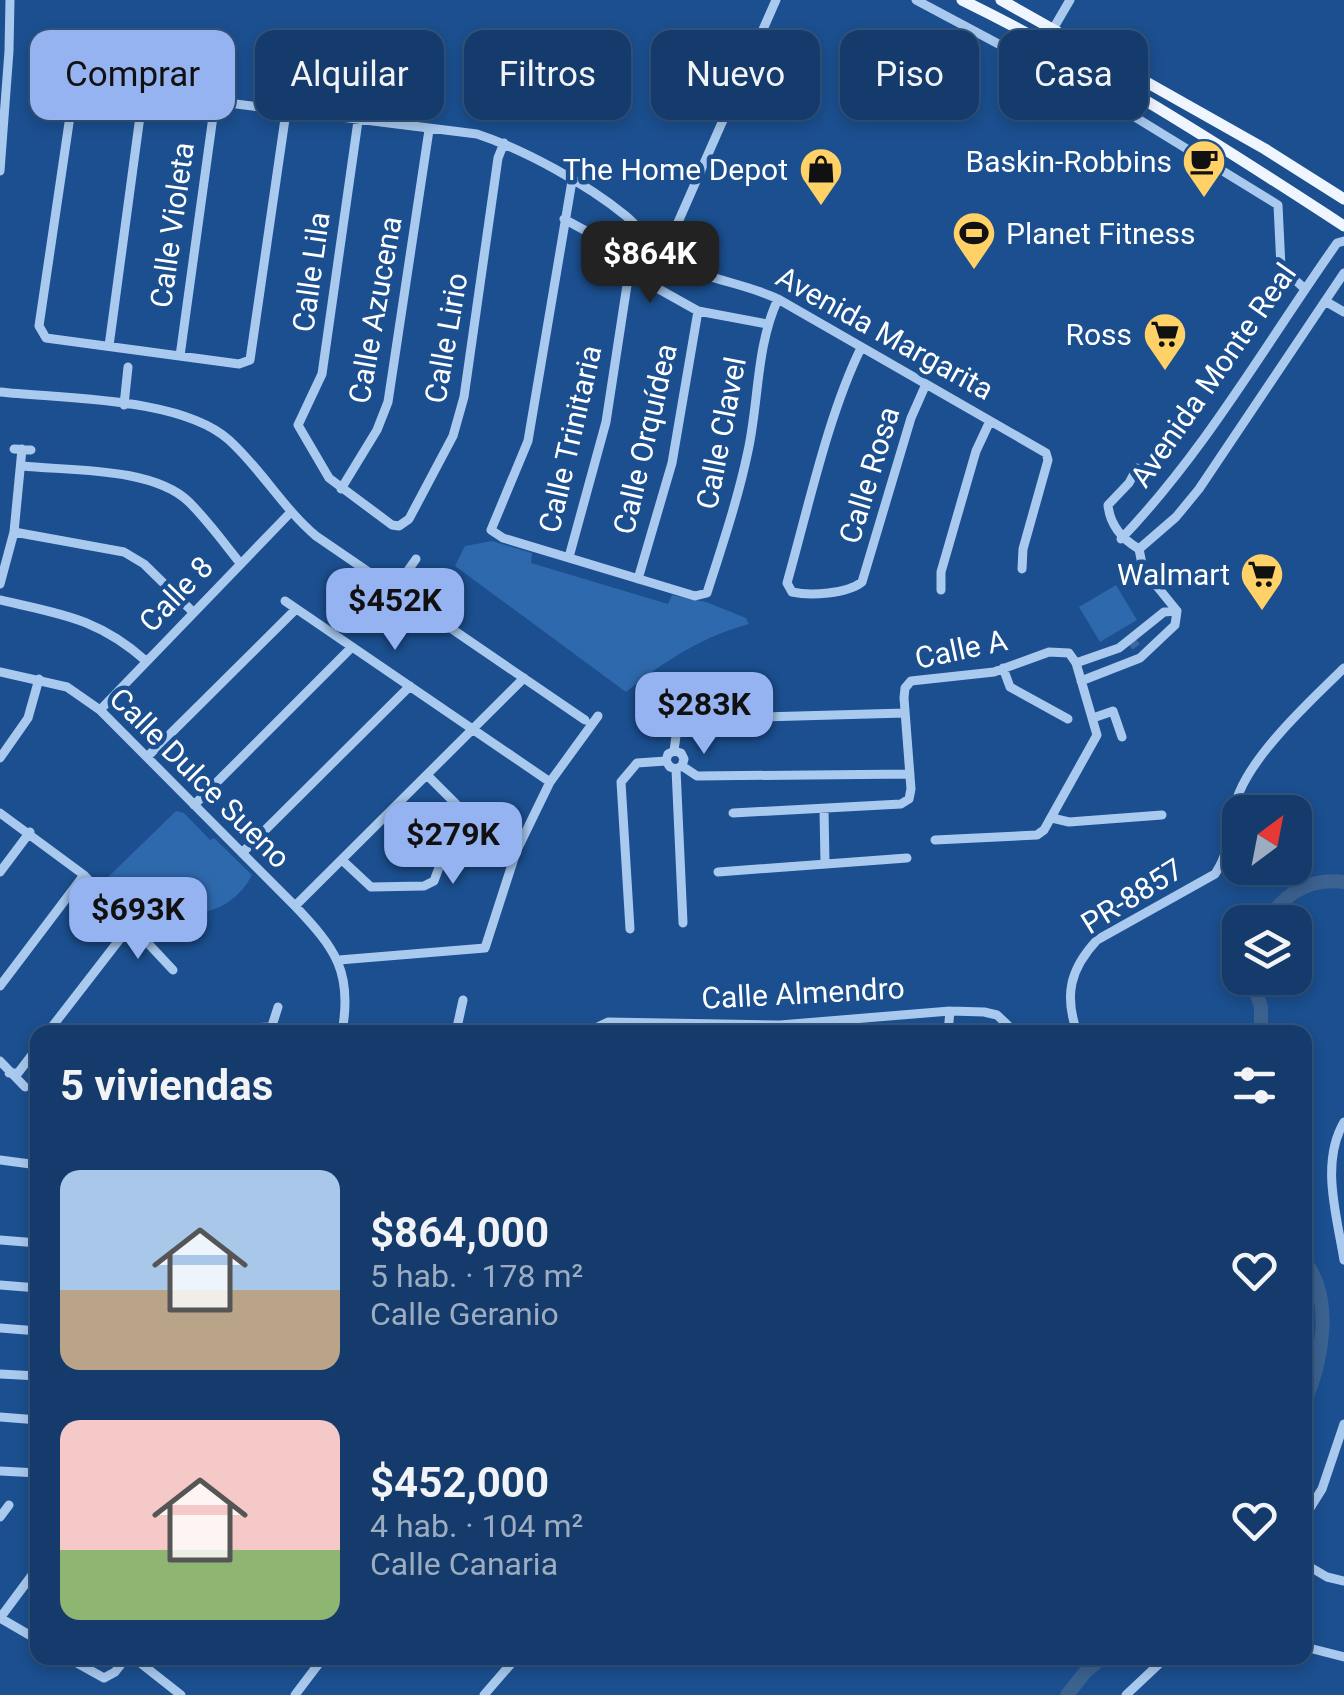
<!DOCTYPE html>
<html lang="es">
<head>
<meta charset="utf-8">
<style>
  body { margin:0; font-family:Roboto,sans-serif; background:#214673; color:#f1f3f6; height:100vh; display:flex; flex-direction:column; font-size:38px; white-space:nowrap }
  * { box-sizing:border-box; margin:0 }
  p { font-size:32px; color:#9dadc1 }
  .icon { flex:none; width:55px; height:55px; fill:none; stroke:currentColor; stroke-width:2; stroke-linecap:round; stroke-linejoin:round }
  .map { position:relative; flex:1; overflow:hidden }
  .details { position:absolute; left:30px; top:1025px; width:1282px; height:640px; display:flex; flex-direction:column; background:#143b6b; border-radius:20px; box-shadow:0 5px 15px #0003,0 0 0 2px #33557e }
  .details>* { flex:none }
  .banner { position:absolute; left:30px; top:30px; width:1285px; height:90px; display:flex; gap:20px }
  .needle { width:65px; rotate:32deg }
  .fabs { position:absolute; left:1222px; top:795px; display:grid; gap:20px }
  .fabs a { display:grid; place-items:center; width:90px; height:90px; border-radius:20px; background:#143b6b; box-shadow:0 5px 15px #0003,0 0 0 2px #33557e; font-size:50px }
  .price { position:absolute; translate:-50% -85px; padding:0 22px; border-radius:20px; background:#95b2f1; color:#111; font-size:32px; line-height:65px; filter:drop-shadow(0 2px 5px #0008) }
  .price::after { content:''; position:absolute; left:50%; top:60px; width:30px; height:22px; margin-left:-15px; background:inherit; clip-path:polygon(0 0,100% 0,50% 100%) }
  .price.on { background:#222; color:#fff }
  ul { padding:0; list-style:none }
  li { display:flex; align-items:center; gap:30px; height:250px; padding:0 30px }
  li span { display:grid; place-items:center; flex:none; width:280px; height:200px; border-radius:20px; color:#555 }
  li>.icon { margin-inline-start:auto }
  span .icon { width:120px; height:120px; fill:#fffc; stroke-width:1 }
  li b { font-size:42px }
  h2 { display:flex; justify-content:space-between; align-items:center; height:120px; padding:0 30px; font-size:42px }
  .chip { padding:0 35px; border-radius:20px; background:#143b6b; box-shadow:0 5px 15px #0003,0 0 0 2px #33557e; font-size:35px; line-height:90px }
  .chip.on { background:#95b2f1; color:#111 }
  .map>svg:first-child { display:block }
  .green { fill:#2e69ad }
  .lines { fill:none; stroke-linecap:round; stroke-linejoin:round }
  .river { stroke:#3c6290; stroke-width:14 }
  .minor-tunnel { stroke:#3d69a0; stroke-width:9; stroke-dasharray:9 4.5; stroke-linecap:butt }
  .minor { stroke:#a9c9ee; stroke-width:9 }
  .major { stroke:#f0f6ff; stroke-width:11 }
  .labels { text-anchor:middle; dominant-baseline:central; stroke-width:9; stroke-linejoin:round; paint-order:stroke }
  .poi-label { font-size:30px; fill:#fff; stroke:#1b4f8f; text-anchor:end }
  .street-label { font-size:30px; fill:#fff; stroke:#1b4f8f }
</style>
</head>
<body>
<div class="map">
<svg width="1344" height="1695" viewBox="0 0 1344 1695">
  <rect width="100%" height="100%" fill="#1b4f8f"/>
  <path class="green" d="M 492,541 L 532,553 L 531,563 L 668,604 L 672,595 L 706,602 L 746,618 L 749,624 C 703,636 663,662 626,692 L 455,566 L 465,546 Z
    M 1116,585 L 1137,620 L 1100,642 L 1079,607 Z
    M 176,811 L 184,813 L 210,840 L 214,838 L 252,875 C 222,933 144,919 104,881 Z"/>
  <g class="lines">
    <path class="river" d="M 1267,922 C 1284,893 1310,878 1344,882
      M 1251,978 L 1261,1007 L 1261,1032
      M 1305,1262 C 1334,1298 1322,1362 1305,1401
      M 1067,1695 L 1086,1671 L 1102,1658"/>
    <path class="minor-tunnel" d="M 1130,646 L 1139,639"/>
    <path class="minor" d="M 916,0 L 1130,114 L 1278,205 L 1281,267 L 1305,289
      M 1053,29 L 1070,0
      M 286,112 L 250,360 L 239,364 L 46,338 L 39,326 L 74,89 L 83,85 L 477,134 C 525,150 587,184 626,216 C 640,228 650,243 664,254 C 698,280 741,281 778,299 L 1046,453 L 1048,460 L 1023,549 L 1022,569
      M 358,121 L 322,374 L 298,425 L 329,478 L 392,525 L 399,526 L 409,519 L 453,436 L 464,397 L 498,158 L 504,143
      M 0,171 L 9,51 L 10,0
      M 572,181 L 528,441 L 491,530 L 503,538 L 695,596 L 707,593 C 722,546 738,499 748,451 C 759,401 756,346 778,299
      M 564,219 L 597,237 L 632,274 L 698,311 L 767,324
      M 664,254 L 776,0
      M 1325,301 L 1344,312
      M 109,346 L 143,94
      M 861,348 C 828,415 808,509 787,583 L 792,592 C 810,596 847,594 862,582 L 911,418 L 926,384
      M 180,356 L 215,102
      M 0,392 C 64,399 181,397 229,440 C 261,469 283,508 316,536 L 585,720
      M 124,405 L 128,367
      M 14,449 L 31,450
      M 22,466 C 71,471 153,467 189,502 C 208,521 224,543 240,563
      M 1137,468 L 1129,483 L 1108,505 C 1110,526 1122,539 1139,549
      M 341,489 L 377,430 L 388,402 L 429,130
      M 14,532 L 124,552 L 144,564 L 193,612
      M 1121,539 C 1206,450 1267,342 1337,243 L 1344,241
      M 1139,549 L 1176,517 L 1199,489 L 1344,273
      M 1139,549 L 1143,569 L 1177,611
      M 569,557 L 606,422 L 627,285 L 632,274
      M 638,579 L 672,463 L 698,311
      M 0,584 L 14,532 L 22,449
      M 394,590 L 416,559
      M 941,590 L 941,572 L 976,451 L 990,421
      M 0,600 C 60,614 98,618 146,661
      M 285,601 L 550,782
      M 1076,663 L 1119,648 L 1164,612 L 1177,611
      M 1003,668 L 1010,687 L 1068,719
      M 0,672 L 67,687 L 100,710 L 295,906 C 335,948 353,972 342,1032
      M 1081,681 L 1140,658 L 1175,625 L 1177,611
      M 100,710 L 290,513
      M 1093,718 L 1113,711 L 1122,737
      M 674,751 L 677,728 L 689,719 L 905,713
      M 147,757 L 296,609
      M 0,758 L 28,718 L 39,679
      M 682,766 L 697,776 L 910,774
      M 676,769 L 683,923
      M 194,805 L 352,647
      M 824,809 L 825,864
      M 0,813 L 84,875 L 173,970
      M 733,813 L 901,804 L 909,799 L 911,789 L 904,698 L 905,688 L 911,681 L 994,672 L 1049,652 L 1069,653 L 1076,663 L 1097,735 L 1044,830 L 1037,835 L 935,840
      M 1052,818 L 1069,822 L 1162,815
      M 242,853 L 410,686
      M 342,860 L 371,887 L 424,886 L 434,881 L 459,813 L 456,804 L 427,775
      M 0,872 L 30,832
      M 718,872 L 907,858
      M 295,906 L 524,678
      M 630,929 L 621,782 L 637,763 L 666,761 L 670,767 L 676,769 L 682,766 L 684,759 L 681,753 L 674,751 L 668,754 L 666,761
      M 339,960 L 485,948 L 516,852 L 550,782 L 598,716
      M 0,986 L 84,875
      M 48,1032 L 130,926
      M 141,1032 L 271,1027
      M 270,1032 L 278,1007
      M 456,1032 L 463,1000
      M 587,1032 L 608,1022 L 780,1025 L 950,1011 L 984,1012 L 997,1015 L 1015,1032
      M 948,1032 L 950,1011
      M 1077,1032 C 1064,995 1070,969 1097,940 L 1215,874 C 1234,846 1226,823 1239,793 C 1256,751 1311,700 1344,668
      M 0,1061 L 25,1087
      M 9,1073 L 18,1073 L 38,1047
      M 1344,1122 C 1320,1163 1337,1216 1344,1260
      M 0,1160 L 38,1165
      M 0,1240 L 38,1243
      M 0,1285 L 38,1288
      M 0,1328 L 38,1331
      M 0,1374 L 38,1376
      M 0,1417 L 38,1420
      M 0,1471 L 38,1473
      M 1305,1516 L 1322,1489 L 1344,1424
      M 0,1517 L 9,1505
      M 1305,1564 L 1327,1577 L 1344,1581
      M 0,1618 L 38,1567
      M 0,1618 L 38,1640
      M 1305,1647 L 1344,1657
      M 68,1658 L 104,1678 L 115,1672 L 126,1658
      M 134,1658 L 181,1695
      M 295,1695 L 323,1658
      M 484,1695 L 516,1658
      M 1126,1695 L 1160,1663 L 1171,1658"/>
    <path class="major" d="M 962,0 C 1095,65 1220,145 1344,226
      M 1001,0 L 1265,149 L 1344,199"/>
  </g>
  <defs>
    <g id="cafe-pin" transform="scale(2.25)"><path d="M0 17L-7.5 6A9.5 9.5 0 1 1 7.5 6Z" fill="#ffd166" stroke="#1b4f8f"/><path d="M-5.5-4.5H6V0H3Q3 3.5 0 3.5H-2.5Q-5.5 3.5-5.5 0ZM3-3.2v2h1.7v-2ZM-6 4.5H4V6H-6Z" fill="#111"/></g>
    <g id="shop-pin" transform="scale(2.25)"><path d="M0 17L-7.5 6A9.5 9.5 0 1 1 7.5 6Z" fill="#ffd166" stroke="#1b4f8f"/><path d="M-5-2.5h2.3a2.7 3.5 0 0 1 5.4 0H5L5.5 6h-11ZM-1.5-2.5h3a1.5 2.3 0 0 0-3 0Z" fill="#111"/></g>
    <g id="stadium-pin" transform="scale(2.25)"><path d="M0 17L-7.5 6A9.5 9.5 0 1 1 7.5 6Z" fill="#ffd166" stroke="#1b4f8f"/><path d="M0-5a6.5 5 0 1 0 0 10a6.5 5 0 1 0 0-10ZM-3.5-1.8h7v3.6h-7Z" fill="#111"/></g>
    <g id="supermarket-pin" transform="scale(2.25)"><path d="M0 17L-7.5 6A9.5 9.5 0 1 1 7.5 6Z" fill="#ffd166" stroke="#1b4f8f"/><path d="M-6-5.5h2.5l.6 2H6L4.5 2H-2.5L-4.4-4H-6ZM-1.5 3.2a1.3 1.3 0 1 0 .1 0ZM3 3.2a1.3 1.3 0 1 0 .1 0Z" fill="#111"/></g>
  </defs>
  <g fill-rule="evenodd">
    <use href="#cafe-pin" x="1204" y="161"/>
    <use href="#shop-pin" x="821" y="169"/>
    <use href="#stadium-pin" x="974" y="233"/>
    <use href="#supermarket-pin" x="1165" y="334"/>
    <use href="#supermarket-pin" x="1262" y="574"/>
  </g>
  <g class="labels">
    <g class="poi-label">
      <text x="1172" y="161">Baskin-Robbins</text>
      <text x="788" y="169">The Home Depot</text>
      <text x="1006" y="233" text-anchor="start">Planet Fitness</text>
      <text x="1132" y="334">Ross</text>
      <text x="1230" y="574">Walmart</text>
    </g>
    <g class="street-label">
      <text transform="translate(172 225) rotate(-82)">Calle Violeta</text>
      <text transform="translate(311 272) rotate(-82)">Calle Lila</text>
      <text transform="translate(375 310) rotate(-80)">Calle Azucena</text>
      <text transform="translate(885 333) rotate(29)">Avenida Margarita</text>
      <text transform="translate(446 338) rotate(-80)">Calle Lirio</text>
      <text transform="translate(1213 375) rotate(-55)">Avenida Monte Real</text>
      <text transform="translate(721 433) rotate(-79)">Calle Clavel</text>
      <text transform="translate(570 439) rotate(-77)">Calle Trinitaria</text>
      <text transform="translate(645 439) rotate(-77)">Calle Orquídea</text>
      <text transform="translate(869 475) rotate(-73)">Calle Rosa</text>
      <text transform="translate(176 594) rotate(-46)">Calle 8</text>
      <text transform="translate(961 649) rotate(-12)">Calle A</text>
      <text transform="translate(200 778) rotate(45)">Calle Dulce Sueno</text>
      <text transform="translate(1132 896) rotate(-32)">PR-8857</text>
      <text transform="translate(803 993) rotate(-3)">Calle Almendro</text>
    </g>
  </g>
</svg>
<div class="fabs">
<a><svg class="needle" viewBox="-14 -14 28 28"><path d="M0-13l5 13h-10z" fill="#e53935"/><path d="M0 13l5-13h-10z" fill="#9dadc1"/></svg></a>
<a><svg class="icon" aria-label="layers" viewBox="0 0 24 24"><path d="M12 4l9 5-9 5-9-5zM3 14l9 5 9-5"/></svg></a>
</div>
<b class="price on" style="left:650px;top:306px">$864K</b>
<b class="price" style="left:395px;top:653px">$452K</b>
<b class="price" style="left:704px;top:757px">$283K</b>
<b class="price" style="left:453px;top:887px">$279K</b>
<b class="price" style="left:138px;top:962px">$693K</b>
<div class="banner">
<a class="chip on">Comprar</a>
<a class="chip">Alquilar</a>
<a class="chip">Filtros</a>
<a class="chip">Nuevo</a>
<a class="chip">Piso</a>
<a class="chip">Casa</a>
</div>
<section class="details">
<h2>5 viviendas<svg class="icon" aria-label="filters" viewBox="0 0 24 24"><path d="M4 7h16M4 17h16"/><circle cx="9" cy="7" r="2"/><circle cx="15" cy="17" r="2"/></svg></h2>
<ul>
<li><span style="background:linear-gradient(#a9c7e8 60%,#b9a48a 0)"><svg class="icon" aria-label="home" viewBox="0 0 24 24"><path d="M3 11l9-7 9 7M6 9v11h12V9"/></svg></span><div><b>$864,000</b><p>5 hab. · 178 m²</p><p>Calle Geranio</p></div><svg class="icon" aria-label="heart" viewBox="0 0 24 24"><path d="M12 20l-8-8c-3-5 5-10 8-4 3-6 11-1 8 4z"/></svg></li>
<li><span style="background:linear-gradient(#f6c9c9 65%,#8fb573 0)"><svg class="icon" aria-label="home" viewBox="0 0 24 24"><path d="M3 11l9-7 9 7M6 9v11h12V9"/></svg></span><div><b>$452,000</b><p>4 hab. · 104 m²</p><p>Calle Canaria</p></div><svg class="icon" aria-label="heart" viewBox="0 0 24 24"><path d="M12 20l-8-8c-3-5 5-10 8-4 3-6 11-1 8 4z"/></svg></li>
</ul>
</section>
</div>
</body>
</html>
